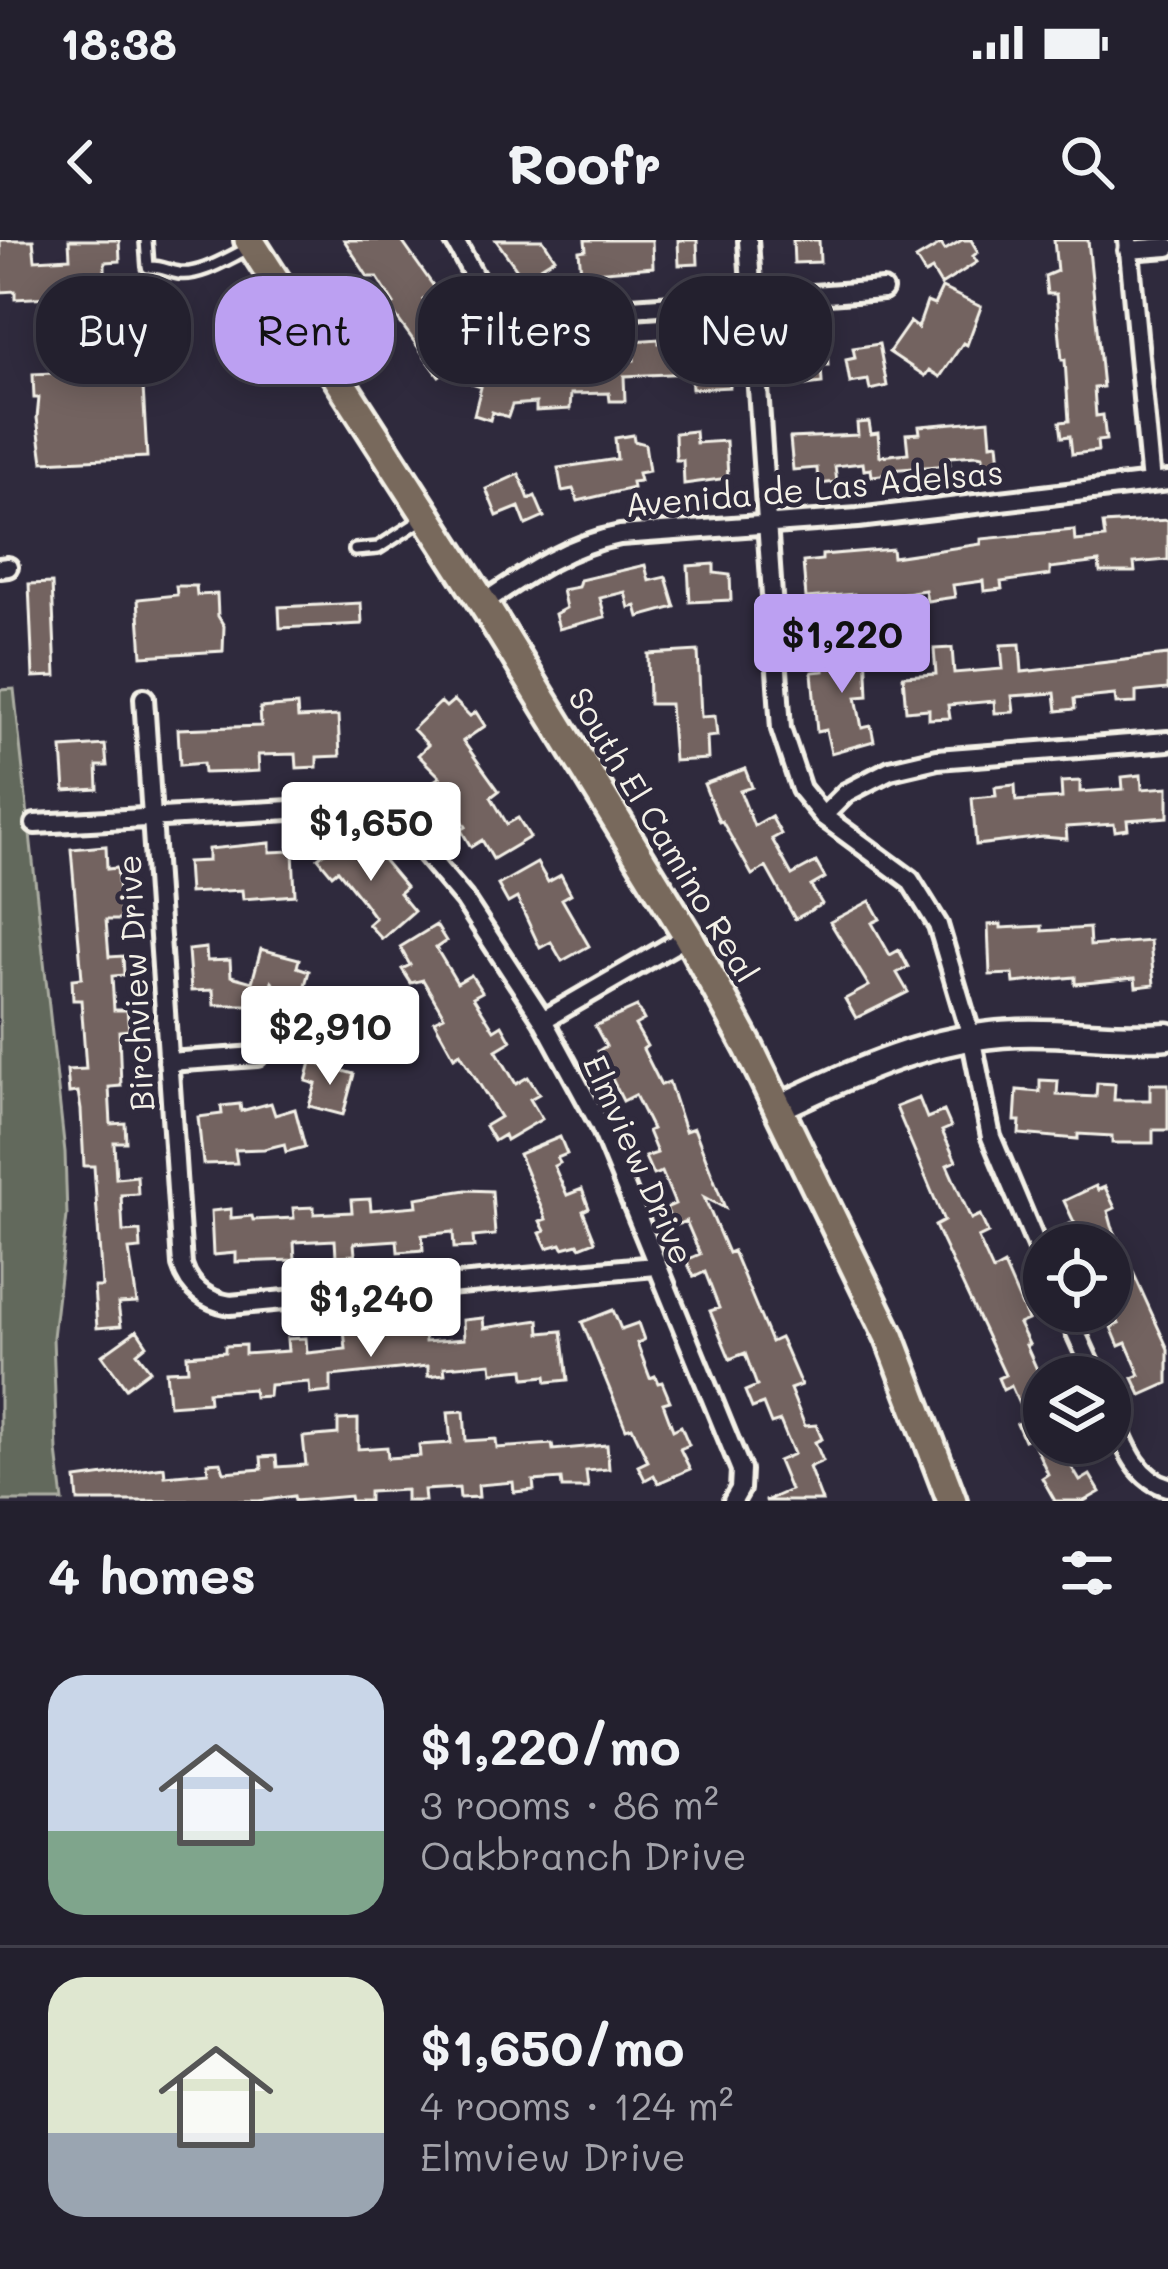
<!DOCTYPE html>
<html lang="en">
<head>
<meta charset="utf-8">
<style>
  body { margin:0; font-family:Mali,sans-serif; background:#2f2d3a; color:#f1f3f6; height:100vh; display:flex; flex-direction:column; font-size:45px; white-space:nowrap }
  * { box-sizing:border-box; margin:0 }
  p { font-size:39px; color:#a3a3aa }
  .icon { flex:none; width:66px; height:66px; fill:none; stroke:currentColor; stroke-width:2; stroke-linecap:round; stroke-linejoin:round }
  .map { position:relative; height:1261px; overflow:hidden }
  .panel { display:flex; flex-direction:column; background:#23202e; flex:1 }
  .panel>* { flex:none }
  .guide { position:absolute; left:36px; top:36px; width:1098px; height:108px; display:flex; gap:24px }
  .tools { position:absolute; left:1023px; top:984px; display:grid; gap:24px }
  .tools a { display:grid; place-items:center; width:108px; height:108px; border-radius:50%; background:#23202e; box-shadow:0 6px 30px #0003,0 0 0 3px #403e4a; font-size:60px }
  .price { position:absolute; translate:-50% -102px; padding:0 27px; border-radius:12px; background:#fff; color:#222; font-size:39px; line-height:78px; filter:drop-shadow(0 3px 6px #0008) }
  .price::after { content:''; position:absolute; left:50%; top:72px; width:36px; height:27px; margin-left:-18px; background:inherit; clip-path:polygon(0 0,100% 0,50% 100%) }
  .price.active { background:#bca0f2; color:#111 }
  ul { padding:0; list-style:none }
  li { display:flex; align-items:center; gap:36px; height:300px; padding:0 48px }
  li+li { border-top:3px solid #403e4a }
  li span { display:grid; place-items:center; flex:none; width:336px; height:240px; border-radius:36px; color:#555 }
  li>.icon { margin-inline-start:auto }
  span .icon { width:144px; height:144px; fill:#fffc; stroke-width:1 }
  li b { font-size:51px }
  h2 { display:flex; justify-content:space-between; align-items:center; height:144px; padding:0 48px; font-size:51px }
  .chip { padding:0 42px; border-radius:48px; background:#23202e; box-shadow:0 6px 30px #0003,0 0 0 3px #403e4a; font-size:42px; line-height:108px }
  .chip.active { background:#bca0f2; color:#111 }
  .status { display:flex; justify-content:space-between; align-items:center; height:84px; padding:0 60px; background:#23202e; direction:ltr }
  .status svg { height:33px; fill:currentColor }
  header { display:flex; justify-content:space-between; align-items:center; height:156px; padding:0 48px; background:#23202e; font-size:54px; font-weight:700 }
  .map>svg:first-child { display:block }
  .green { fill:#62695c; stroke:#abada2; stroke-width:3 }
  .building { fill:#736360; stroke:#f4f1e8; stroke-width:3 }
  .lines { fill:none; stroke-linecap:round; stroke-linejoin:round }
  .lane-casing { stroke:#f4f1e8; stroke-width:18 }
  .street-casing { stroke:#f4f1e8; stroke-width:26 }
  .secondary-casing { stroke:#f4f1e8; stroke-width:33 }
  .primary-casing { stroke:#f4f1e8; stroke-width:36 }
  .lane { stroke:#2f2a3d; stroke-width:9 }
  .street { stroke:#2f2a3d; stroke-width:16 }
  .secondary { stroke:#2f2a3d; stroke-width:24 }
  .primary { stroke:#78695c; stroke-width:27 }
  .labels { text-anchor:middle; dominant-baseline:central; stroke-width:10; stroke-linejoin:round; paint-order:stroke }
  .street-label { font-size:33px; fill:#f4f1e8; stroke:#2f2a3d }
</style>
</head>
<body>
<div class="status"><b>18:38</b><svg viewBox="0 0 49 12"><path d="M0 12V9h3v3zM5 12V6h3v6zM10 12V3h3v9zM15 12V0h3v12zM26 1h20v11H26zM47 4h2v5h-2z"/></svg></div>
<header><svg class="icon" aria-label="back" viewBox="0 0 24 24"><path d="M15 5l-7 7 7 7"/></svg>Roofr<svg class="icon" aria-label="search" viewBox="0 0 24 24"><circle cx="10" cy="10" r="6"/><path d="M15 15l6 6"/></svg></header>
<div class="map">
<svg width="1168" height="1261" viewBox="0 0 1168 1261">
  <rect width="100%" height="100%" fill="#2f2a3d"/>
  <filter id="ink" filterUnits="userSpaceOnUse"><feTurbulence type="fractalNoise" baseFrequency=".00833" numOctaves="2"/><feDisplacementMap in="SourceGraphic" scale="24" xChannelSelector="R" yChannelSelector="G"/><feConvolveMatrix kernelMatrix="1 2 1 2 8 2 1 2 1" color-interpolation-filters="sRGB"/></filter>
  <g filter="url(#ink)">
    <path class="green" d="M 14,449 L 65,912 L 67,976 L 53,1097 L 57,1211 L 63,1261 L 0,1261 L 0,450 Z"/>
    <path class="building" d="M 0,0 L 33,0 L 35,20 L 70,18 L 69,0 L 119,0 L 120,21 L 105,22 L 105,54 L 15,59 L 15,51 L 1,52 Z
      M 344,0 L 401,0 L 437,51 L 423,60 L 442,90 L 447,87 L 462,109 L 449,118 L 460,121 L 439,136 L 389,67 L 394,64 L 377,37 L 368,37 Z
      M 496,0 L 543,0 L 555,18 L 523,38 Z
      M 585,0 L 652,0 L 653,27 L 581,33 L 579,11 L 586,10 Z
      M 678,0 L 697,0 L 698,24 L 679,25 Z
      M 793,0 L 819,0 L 820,22 L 794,23 Z
      M 962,0 L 971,0 L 978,12 L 973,16 L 977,22 L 941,45 L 932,30 L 925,34 L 916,19 L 941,4 L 945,10 Z
      M 1054,0 L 1088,0 L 1103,147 L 1094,148 L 1096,176 L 1103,175 L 1106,200 L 1097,201 L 1098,211 L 1072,214 L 1070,196 L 1062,197 L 1060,182 L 1069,181 L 1065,120 L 1062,120 L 1056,54 L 1047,54 L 1045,36 L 1057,31 Z
      M 942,48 L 981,67 L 967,105 L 963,103 L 940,137 L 929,130 L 925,136 L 889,112 L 910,82 L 918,88 L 927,62 L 934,65 Z
      M 826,87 L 828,125 L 821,125 L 822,143 L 806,145 L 806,137 L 786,138 L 784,107 L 808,105 L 807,89 Z
      M 659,99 L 659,103 L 709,100 L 710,118 L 728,116 L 730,147 L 692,149 L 691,133 L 624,136 L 625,161 L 610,161 L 609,153 L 571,154 L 570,169 L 536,171 L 536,163 L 512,165 L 508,177 L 492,172 L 490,180 L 474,175 L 481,147 L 472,144 L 478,127 L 526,141 L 524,116 L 551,115 L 552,131 L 578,130 L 579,105 L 598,105 L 598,121 L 634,120 L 633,101 Z
      M 879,104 L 887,146 L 870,150 L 868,140 L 850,143 L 846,120 L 855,118 L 853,108 Z
      M 142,129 L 147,217 L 43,222 L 37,178 L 39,158 L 34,158 L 33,134 Z
      M 989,180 L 991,204 L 998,203 L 1000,223 L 983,225 L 983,216 L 977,215 L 949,217 L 950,225 L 888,230 L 889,234 L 872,236 L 871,229 L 864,230 L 863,223 L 835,226 L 837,242 L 818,244 L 817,228 L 793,230 L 790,198 L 858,195 L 857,183 L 869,182 L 871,194 L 878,193 L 880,216 L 908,213 L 906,194 L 920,193 L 919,186 Z
      M 695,191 L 696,203 L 726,201 L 728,238 L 684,244 L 683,220 L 676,220 L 675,193 Z
      M 633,195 L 634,201 L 645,204 L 649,231 L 638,233 L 640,241 L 632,242 L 633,248 L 578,261 L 573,249 L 562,251 L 558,228 L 617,219 L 615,198 Z
      M 519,234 L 529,259 L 535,256 L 544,277 L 526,285 L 519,267 L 497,276 L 486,249 Z
      M 1168,280 L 1168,320 L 1134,323 L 1135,332 L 1100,332 L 1099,322 L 1050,328 L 1050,335 L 1001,342 L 1002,349 L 984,351 L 983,341 L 953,345 L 955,357 L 927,361 L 925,350 L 891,355 L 891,364 L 876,366 L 876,359 L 855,362 L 854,354 L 806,358 L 803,322 L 822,320 L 822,315 L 892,309 L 893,317 L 981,304 L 981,299 L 1074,290 L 1075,301 L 1105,298 L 1103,284 Z
      M 714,324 L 714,333 L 730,335 L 731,360 L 690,362 L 688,326 Z
      M 645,325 L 649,341 L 666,337 L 675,367 L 639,377 L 636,366 L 629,368 L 625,352 L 600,358 L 605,377 L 559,389 L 555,374 L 566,368 L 562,350 L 578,347 L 580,340 Z
      M 52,343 L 56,436 L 33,437 L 29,344 Z
      M 176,346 L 196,346 L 197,355 L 217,354 L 218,376 L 224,386 L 223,411 L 142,416 L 138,359 L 177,355 Z
      M 361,363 L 362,384 L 280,388 L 279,367 Z
      M 853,399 L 855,409 L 866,408 L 868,456 L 856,457 L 862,488 L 871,486 L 874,501 L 831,513 L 826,490 L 817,492 L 812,432 L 824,431 L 823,409 L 836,408 L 835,400 Z
      M 1020,404 L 1022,432 L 1168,415 L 1168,449 L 1136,452 L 1136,463 L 1116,464 L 1115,455 L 1074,459 L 1075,469 L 1057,471 L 1055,453 L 1012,456 L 1014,472 L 995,473 L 994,461 L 948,465 L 950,478 L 929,479 L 929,469 L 906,471 L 903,436 L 936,434 L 934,409 L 952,408 L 954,433 L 1003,429 L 1001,405 Z
      M 698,411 L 701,477 L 715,476 L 717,496 L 707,497 L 708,519 L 674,521 L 670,464 L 649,464 L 648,414 Z
      M 454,460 L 470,476 L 476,472 L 485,486 L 463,501 L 499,551 L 491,557 L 507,584 L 518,578 L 530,597 L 493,619 L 482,600 L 471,607 L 461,590 L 466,587 L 448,556 L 439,562 L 429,544 L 440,537 L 418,515 L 428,505 L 413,489 L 441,462 L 446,467 Z
      M 297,465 L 298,478 L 338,476 L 340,516 L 317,517 L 317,527 L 297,528 L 296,514 L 258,515 L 259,531 L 241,532 L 204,533 L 203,523 L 180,525 L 178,489 L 261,486 L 260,468 Z
      M 105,505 L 107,526 L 97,526 L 98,549 L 65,551 L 62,508 Z
      M 745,529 L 752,547 L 740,551 L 754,586 L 771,576 L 781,594 L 772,599 L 792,635 L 816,622 L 825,638 L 811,646 L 822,664 L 795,679 L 766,627 L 752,635 L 722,581 L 719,582 L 704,544 Z
      M 1141,535 L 1142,549 L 1168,547 L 1168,577 L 1127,580 L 1128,589 L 1115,591 L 1114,584 L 1066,587 L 1067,599 L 1043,597 L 976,605 L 972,558 L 996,556 L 995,547 L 1015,545 L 1016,561 L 1062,558 L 1061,542 L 1080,541 L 1080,552 L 1123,549 L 1122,537 Z
      M 342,598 L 356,615 L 370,604 L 406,647 L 399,653 L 414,671 L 382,699 L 368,684 L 375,678 L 361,659 L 338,630 L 332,635 L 318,618 Z
      M 270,603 L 270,612 L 293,611 L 295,655 L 243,659 L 242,650 L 189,653 L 187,622 L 208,621 L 208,609 Z
      M 106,606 L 107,629 L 117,628 L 121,680 L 106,680 L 109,717 L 123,716 L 124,735 L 112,736 L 114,770 L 127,770 L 129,790 L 119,791 L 121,846 L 109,847 L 111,884 L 125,883 L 126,902 L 114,902 L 116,938 L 137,936 L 138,954 L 121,955 L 123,992 L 140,991 L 141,1009 L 129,1010 L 137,1063 L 118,1064 L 121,1086 L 97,1088 L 94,1047 L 102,1047 L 94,926 L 84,926 L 81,870 L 78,852 L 69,853 L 67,830 L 86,829 L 81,760 L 73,760 L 72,739 L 82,738 L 71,609 Z
      M 537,623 L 548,642 L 561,635 L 571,654 L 562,659 L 589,706 L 562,721 L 551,702 L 540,708 L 517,658 L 508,663 L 498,645 Z
      M 870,661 L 880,679 L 872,683 L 890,715 L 899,710 L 908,727 L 897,733 L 908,752 L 856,778 L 845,759 L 869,746 L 830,682 Z
      M 1001,684 L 1001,688 L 1042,686 L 1042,691 L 1089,688 L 1090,706 L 1150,701 L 1154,745 L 1136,747 L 1135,738 L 1075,744 L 1075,737 L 1014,743 L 1013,734 L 990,735 L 988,685 Z
      M 436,685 L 446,701 L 436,708 L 457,743 L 471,735 L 482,752 L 473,757 L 494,790 L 502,785 L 511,801 L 496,810 L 516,844 L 528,837 L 539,854 L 530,859 L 542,879 L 506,900 L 504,895 L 494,901 L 485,886 L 500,877 L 460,813 L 454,817 L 434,781 L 444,776 L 423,740 L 411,743 L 402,729 L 410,725 L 400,707 Z
      M 206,708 L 207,721 L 230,720 L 231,736 L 252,742 L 261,709 L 299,719 L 297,727 L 309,731 L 297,774 L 327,760 L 336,777 L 345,772 L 351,785 L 344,788 L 352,805 L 339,811 L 334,829 L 313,786 L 298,794 L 272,742 L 266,765 L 214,765 L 213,750 L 191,751 L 188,710 Z
      M 637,767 L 644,780 L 635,785 L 647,806 L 643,809 L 661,845 L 669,842 L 685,891 L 694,888 L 725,968 L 704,957 L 728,1013 L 733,1011 L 771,1102 L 780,1098 L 785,1108 L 801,1145 L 790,1149 L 805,1186 L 816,1185 L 822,1199 L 815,1202 L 823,1221 L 809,1227 L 822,1261 L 765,1261 L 790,1250 L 778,1221 L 794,1214 L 780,1181 L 771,1184 L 763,1164 L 752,1168 L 745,1151 L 757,1146 L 745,1113 L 730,1119 L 710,1071 L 719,1068 L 705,1032 L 694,1037 L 686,1020 L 700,1014 L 686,981 L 674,986 L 666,968 L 675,964 L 662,932 L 653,935 L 645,917 L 657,913 L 648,891 L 652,889 L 635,855 L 623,861 L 598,811 L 606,806 L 595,786 Z
      M 311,822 L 354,834 L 343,875 L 309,866 L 316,844 L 306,841 Z
      M 1040,840 L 1058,841 L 1057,855 L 1096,857 L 1097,843 L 1115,844 L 1114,860 L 1150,860 L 1150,844 L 1168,844 L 1168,890 L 1153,890 L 1153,903 L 1112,903 L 1112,896 L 1078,894 L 1078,899 L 1019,894 L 1020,881 L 1015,881 L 1017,850 L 1040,852 Z
      M 919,858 L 927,878 L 944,871 L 951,887 L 942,891 L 956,921 L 947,925 L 971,979 L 980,975 L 988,993 L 978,998 L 993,1031 L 1004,1025 L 1028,1080 L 1019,1084 L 1029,1104 L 1026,1105 L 1039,1134 L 1044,1132 L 1044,1203 L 1057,1203 L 1080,1241 L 1090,1235 L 1100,1252 L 1084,1261 L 1055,1261 L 1042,1238 L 1048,1234 L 1031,1197 L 1024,1200 L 1017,1184 L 1026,1180 L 1011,1146 L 1003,1150 L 998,1138 L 1005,1135 L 935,986 L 944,981 L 896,867 Z
      M 271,863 L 275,875 L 295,869 L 305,907 L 286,912 L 284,904 L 264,909 L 235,910 L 237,923 L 203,924 L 198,877 L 222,874 L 221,866 L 240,864 L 241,871 Z
      M 560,897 L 567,914 L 557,918 L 560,923 L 554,926 L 567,955 L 582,949 L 589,968 L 583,971 L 595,1001 L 580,1007 L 578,1004 L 563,1008 L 561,1004 L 547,1008 L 540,993 L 545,991 L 540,981 L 546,979 L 519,914 Z
      M 1096,946 L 1098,950 L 1105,947 L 1115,968 L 1108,971 L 1112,986 L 1168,1109 L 1168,1143 L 1141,1155 L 1133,1138 L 1140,1135 L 1126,1103 L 1119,1106 L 1111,1087 L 1119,1084 L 1110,1063 L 1110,1005 L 1073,1005 L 1065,986 L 1074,982 L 1064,961 Z
      M 466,950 L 492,951 L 495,995 L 473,997 L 474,1007 L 454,1008 L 453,992 L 422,995 L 423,1010 L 398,1012 L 397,1000 L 354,1003 L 355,1015 L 336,1016 L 335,1000 L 294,1002 L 295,1020 L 236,1022 L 236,1013 L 213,1015 L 211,971 L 231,969 L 231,978 L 252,976 L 253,980 L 294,978 L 293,968 L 314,967 L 314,974 L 352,972 L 351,960 L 370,959 L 371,970 L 417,966 L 416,958 Z
      M 613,1070 L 621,1089 L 638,1083 L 644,1100 L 637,1103 L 650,1138 L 655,1136 L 658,1143 L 662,1142 L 670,1161 L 663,1163 L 673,1190 L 681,1186 L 689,1205 L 680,1209 L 690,1229 L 658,1243 L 654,1235 L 645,1240 L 638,1226 L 648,1221 L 632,1187 L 626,1189 L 582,1082 Z
      M 483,1078 L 484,1088 L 539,1080 L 540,1093 L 562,1091 L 568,1140 L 547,1142 L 546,1136 L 525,1138 L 524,1129 L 492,1132 L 491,1123 L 444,1127 L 445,1134 L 428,1136 L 428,1126 L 331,1136 L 331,1152 L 310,1154 L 309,1142 L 270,1145 L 269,1156 L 254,1157 L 253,1149 L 208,1152 L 209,1162 L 169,1165 L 166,1131 L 188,1130 L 187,1115 L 225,1112 L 225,1106 L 245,1105 L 245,1114 L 288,1111 L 287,1099 L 306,1098 L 307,1113 L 346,1109 L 344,1090 L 364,1088 L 365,1098 L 406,1094 L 405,1086 L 423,1085 L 425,1102 L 464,1099 L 463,1080 Z
      M 137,1090 L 147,1105 L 137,1113 L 150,1130 L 126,1148 L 102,1115 Z
      M 464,1171 L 466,1201 L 496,1199 L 497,1208 L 552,1204 L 553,1210 L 607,1205 L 609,1229 L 586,1231 L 588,1248 L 562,1248 L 561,1239 L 533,1241 L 534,1250 L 514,1252 L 513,1242 L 478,1245 L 479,1257 L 460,1258 L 459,1248 L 424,1250 L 425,1261 L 406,1261 L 406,1250 L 369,1252 L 369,1261 L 351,1261 L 350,1256 L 295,1261 L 294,1256 L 259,1261 L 78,1261 L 76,1239 L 164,1227 L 165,1236 L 208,1232 L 207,1223 L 221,1222 L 224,1232 L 262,1229 L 261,1217 L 276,1216 L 277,1227 L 306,1225 L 303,1197 L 338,1194 L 338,1180 L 358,1179 L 358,1209 L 387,1207 L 388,1218 L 420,1216 L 419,1205 L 451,1203 L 448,1172 Z"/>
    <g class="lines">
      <g class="lane-casing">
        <path id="lane" d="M 146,0 L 148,27 C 161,26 167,31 179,33 C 201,36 229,17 249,8
          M 355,310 L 378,308 L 423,279"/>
      </g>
      <g class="street-casing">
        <path id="street" d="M 454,0 C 472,28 484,71 520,76 L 883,50
          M 748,0 L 781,489 L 801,549 L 823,576 L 910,640 L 938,685 L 971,796 L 991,897 L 1044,1023
          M 1128,0 L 1151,243
          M 1128,10 L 1168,7
          M 0,328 L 8,327
          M 483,363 C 526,334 568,305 620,295 L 858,278 L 1168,241
          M 144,458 L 182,1025 C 189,1048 207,1061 230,1065 L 655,1026
          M 823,576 L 846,553 L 890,530 L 937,519 L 1168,501
          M 35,584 L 362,566 L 393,575 L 464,659 L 543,780 L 600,885 L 741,1230 L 740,1249 L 733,1261
          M 543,780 L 688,696
          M 168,822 L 257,816
          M 1066,1071 L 1096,1137
          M 1110,1169 C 1123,1199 1133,1238 1168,1247"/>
      </g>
      <g class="secondary-casing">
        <path id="secondary" d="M 778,868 C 855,831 931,796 1018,793 C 1068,791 1118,800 1168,796"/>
      </g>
      <g class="primary-casing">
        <path id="primary" d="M 249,0 L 488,371 L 688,696 L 749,808 L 890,1098 L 952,1261"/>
      </g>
      <use href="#lane" class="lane"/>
      <use href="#street" class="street"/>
      <use href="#secondary" class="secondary"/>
      <use href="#primary" class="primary"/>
    </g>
  </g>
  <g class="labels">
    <g class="street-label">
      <text transform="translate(814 247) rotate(-5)">Avenida de Las Adelsas</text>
      <text transform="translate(665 594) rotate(59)">South El Camino Real</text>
      <text transform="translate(134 743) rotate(-93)">Birchview Drive</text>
      <text transform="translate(640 919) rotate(66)">Elmview Drive</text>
    </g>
  </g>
</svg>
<div class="tools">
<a><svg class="icon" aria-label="locate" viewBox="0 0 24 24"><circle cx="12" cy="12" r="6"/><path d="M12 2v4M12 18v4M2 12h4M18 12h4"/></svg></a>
<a><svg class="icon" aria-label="layers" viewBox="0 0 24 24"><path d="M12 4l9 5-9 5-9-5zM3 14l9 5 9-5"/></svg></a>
</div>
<b class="price active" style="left:842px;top:456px">$1,220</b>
<b class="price" style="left:371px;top:644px">$1,650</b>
<b class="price" style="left:330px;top:848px">$2,910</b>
<b class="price" style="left:371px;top:1120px">$1,240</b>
<div class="guide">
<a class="chip">Buy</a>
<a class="chip active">Rent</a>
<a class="chip">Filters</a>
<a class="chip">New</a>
</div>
</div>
<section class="panel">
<h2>4 homes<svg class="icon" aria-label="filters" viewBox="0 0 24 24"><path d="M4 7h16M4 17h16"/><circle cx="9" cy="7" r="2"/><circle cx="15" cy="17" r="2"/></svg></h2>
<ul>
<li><span style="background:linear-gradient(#c9d6e8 65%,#7fa58c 0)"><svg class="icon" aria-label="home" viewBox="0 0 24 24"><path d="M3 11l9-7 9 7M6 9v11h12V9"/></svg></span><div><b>$1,220/mo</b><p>3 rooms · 86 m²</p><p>Oakbranch Drive</p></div></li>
<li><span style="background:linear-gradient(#dfe7d0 65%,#9aa5b1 0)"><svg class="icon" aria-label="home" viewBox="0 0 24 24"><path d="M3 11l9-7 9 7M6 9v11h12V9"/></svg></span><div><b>$1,650/mo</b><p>4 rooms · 124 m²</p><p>Elmview Drive</p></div></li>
</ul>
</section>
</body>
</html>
